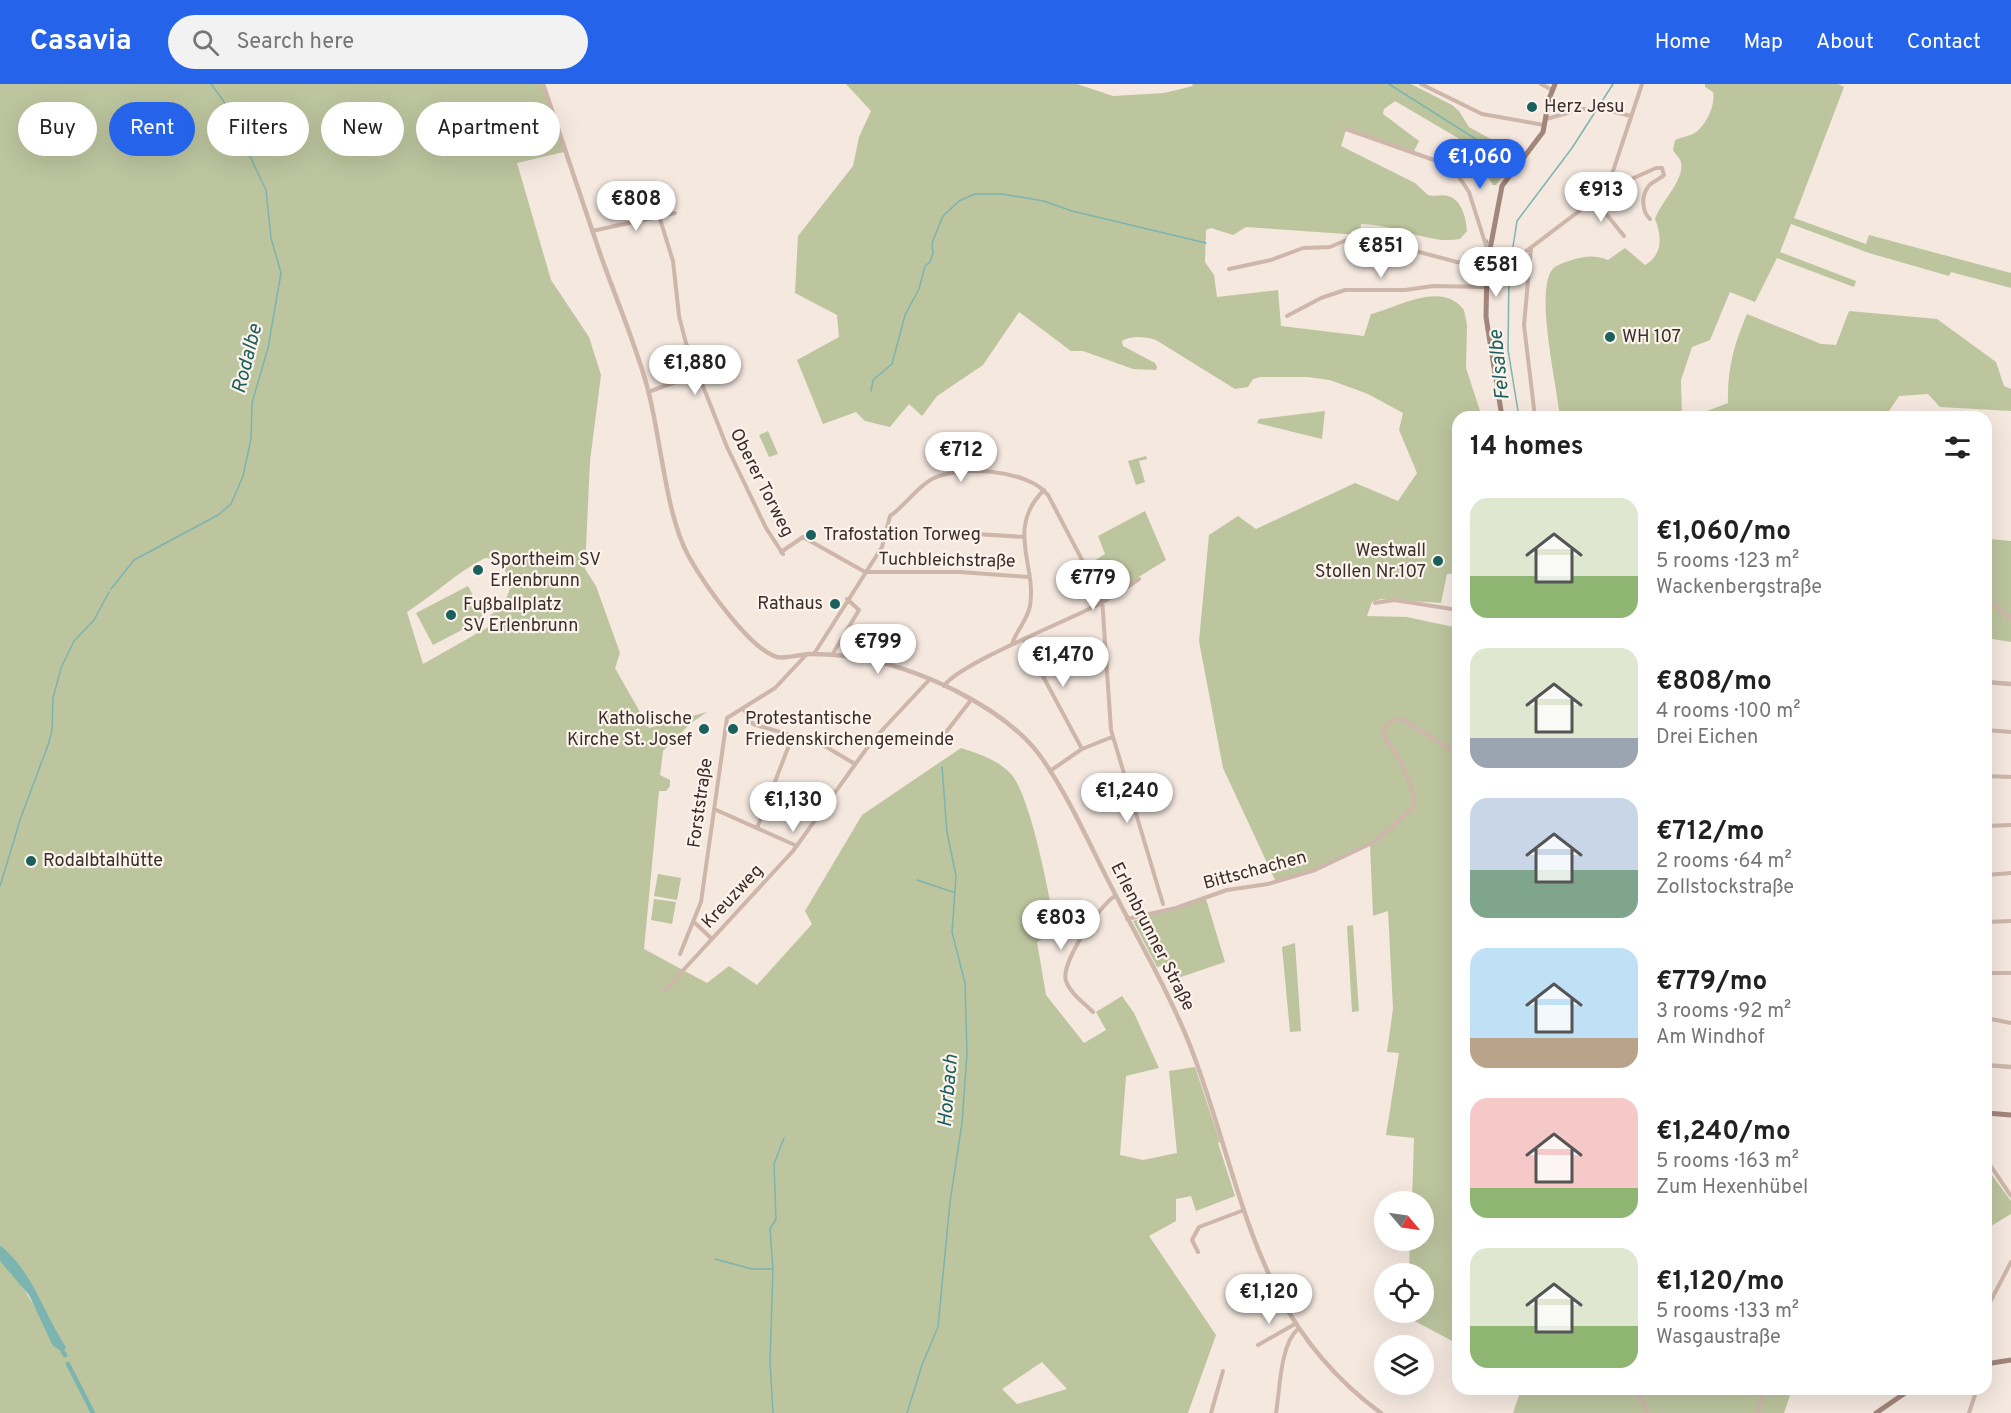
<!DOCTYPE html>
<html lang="en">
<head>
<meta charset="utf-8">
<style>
  body { margin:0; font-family:Overpass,sans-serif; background:#f2f2f2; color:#222; height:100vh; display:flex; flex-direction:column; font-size:22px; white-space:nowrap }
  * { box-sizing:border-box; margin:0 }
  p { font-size:20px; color:#767676 }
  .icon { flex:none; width:33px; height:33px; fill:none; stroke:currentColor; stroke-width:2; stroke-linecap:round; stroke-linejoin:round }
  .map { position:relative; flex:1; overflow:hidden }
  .side { position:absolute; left:1452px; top:327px; width:540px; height:984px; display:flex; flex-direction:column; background:#fff; border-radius:18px; box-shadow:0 6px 24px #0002 }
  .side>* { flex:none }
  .guide { position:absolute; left:18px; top:18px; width:570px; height:54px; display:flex; gap:12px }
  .needle { width:39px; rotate:119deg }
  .controls { position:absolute; left:1374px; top:1107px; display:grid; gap:12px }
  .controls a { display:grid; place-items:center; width:60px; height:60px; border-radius:50%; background:#fff; box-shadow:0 6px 24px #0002; font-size:30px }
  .price { position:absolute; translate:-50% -51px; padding:0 14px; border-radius:21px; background:#fff; color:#222; font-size:20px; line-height:39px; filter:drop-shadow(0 2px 3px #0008) }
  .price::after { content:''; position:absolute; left:50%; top:36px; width:18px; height:14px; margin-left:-9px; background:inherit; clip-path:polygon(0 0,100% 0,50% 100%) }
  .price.selected { background:#2563eb; color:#fff }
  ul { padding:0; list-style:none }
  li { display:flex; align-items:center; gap:18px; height:150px; padding:0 18px }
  li span { display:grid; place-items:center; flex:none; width:168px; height:120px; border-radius:18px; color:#555 }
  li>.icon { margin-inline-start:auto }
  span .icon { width:72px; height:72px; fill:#fffc; stroke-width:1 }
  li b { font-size:26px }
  h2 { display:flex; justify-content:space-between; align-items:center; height:72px; padding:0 18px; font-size:26px }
  .tag { padding:0 21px; border-radius:27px; background:#fff; box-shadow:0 6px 24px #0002; font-size:21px; line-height:54px }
  .tag.selected { background:#2563eb; color:#fff }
  header { display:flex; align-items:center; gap:36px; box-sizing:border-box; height:84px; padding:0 30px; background:#2563eb; color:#fff }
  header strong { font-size:28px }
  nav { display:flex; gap:33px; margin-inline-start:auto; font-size:21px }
  .search { width:420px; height:54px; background:#f2f2f2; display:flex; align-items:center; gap:15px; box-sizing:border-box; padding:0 21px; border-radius:33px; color:#767676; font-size:22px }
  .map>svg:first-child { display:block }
  .green { fill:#bcc59e; fill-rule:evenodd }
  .plaza { fill:#edd7c5 }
  .water { fill:#7cb4b0 }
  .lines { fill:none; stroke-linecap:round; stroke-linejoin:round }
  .stream { stroke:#7cb4b0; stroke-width:1.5 }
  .canal { stroke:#7cb4b0; stroke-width:4.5 }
  .minor { stroke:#ceb6aa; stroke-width:4 }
  .tertiary { stroke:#ceb6aa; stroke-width:4.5 }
  .secondary { stroke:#a2857b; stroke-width:5 }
  .poi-dot { fill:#1c605d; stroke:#fbf3ec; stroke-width:2 }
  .labels { text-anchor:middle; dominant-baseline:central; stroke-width:4.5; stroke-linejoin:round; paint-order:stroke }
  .poi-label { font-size:18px; fill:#3b2d2a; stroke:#fbf3ec; text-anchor:start }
  .street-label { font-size:18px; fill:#3b2d2a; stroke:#fbf3ec }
  .water-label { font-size:20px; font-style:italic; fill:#1c605d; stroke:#fbf3ec }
</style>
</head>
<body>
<header>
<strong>Casavia</strong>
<div class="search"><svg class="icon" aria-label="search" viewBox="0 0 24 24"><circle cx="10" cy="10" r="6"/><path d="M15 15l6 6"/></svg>Search here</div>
<nav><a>Home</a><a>Map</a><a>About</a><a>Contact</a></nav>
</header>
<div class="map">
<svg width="2011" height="1329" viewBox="0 0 2011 1329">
  <rect width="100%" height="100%" fill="#f4e8df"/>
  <path class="green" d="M 0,0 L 543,0 L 564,68 L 517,79 L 551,196 L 589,253 L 601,291 L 590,377 L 585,485 L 596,502 L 620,569 L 615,584 L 649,644 L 707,628 L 691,639 L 663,667 L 660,691 L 670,696 L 670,702 L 666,707 L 659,707 L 644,865 L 707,899 L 729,882 L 757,901 L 812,840 L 805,827 L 862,731 L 961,664 C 979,670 996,675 1010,689 C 1031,710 1050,816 1056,848 L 1037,858 L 1046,911 L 1084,959 L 1106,946 L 1096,928 L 1122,912 L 1134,929 L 1159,984 L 1126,992 L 1120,1071 L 1143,1076 L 1177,1069 L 1169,987 L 1195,983 L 1220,1058 L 1218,1059 L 1235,1112 L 1196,1127 L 1191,1112 L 1176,1115 L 1176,1137 L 1149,1152 L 1216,1251 L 1188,1329 L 0,1329 L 0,1177 C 18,1192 27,1210 39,1230 C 45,1242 57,1253 66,1263 C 42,1227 35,1191 0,1161 ZM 485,474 L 499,475 C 515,503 514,509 490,532 L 492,541 L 423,580 L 407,528 C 434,511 457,488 485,474 ZM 1042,1278 L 1067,1305 L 1017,1320 L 1002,1305 Z
    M 846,0 L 1077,0 L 1113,12 L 1164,9 L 1193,2 L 1192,0 L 1411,0 L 1452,21 L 1459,27 L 1469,43 L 1509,65 L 1516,72 L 1496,101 L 1493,101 L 1470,65 L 1458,54 L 1395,17 L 1384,25 L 1383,30 L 1419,57 L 1414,67 L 1352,46 L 1346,46 L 1341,62 L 1415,99 L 1428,111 C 1435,113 1441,110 1448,112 C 1462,116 1466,134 1467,147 L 1460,155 C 1430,161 1395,140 1361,140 L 1360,151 L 1246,143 L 1233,151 L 1211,144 L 1206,146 L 1205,178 L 1214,191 L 1217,213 L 1278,206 L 1281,242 L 1364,252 L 1371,230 C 1398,223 1442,196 1464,226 L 1467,241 L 1466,284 L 1482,333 L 1458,333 L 1458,489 L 1447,490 L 1441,519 L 1381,515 L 1372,518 L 1367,532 L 1407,533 L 1458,544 L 1458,1260 L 1407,1233 L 1407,1229 L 1424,1228 L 1424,1190 L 1409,1189 L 1410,1157 L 1424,1156 L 1424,1118 L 1412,1117 L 1414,1054 L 1386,1051 L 1399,969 L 1387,968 L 1393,925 L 1388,827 L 1373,832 L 1370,760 L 1336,777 L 1276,798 L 1223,684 L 1199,557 L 1209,451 L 1238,432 L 1256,445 L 1355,399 L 1398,417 L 1417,389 L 1399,346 L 1403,329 L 1368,310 L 1330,296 L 1307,293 L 1261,293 L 1253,295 L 1248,303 L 1235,305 L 1156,256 C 1145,253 1132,251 1122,257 L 1123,262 L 1155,279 L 1157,283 L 1156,286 L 1133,285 L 1083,267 L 1071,267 L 1019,228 L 983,281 L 937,312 L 922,332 L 909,320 L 890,343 L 865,337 L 856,328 L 823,340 L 797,276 L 839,253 L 837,231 L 795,209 L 798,152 L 853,82 L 859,53 L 871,27 Z
    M 1705,0 L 1838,0 L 1844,3 L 1794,134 L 1866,160 L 1869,151 L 2011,189 L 2011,204 L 1951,188 L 1949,192 L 1869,169 L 1791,140 L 1780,168 L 1856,197 L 1854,203 L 1777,174 L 1755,218 L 1730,208 L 1710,256 L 1692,263 L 1681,296 L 1682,333 L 1560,333 C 1557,303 1535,208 1552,186 C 1555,181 1566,178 1572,176 C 1586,172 1594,171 1608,176 L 1625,164 L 1645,181 C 1663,171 1662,152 1655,135 C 1661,117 1685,96 1681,78 C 1680,74 1675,70 1673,66 L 1675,56 C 1681,53 1687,53 1693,50 C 1705,44 1716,21 1713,8 L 1705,3 Z
    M 1849,227 L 1937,235 L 1996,278 L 2004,302 L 2011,305 L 2011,327 L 1940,323 L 1928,310 L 1899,312 L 1885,333 L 1691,333 L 1728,319 C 1727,286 1734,260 1747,230 L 1821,260 L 1836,261 Z
    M 1325,327 L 1322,355 L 1257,339 L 1259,335 Z
    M 768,347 L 778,370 L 769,373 L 759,351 Z
    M 1146,372 L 1147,375 L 1139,377 L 1145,398 L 1136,401 L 1128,377 Z
    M 1145,427 L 1166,476 L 1108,512 L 1088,481 L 1105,470 L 1098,452 Z
    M 1991,455 L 2011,457 L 2011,558 L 1986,554 L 1986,456 Z
    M 468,502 L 485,534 L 433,561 L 416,529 Z
    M 658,790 L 681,794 L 677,816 L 654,812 Z
    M 654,815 L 676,818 L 672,840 L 651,836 Z
    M 1206,815 L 1225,878 L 1178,894 L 1168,880 L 1157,883 L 1133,837 Z
    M 1353,841 L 1359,927 L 1352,928 L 1347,842 Z
    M 1295,859 L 1301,947 L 1290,948 L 1282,863 Z
    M 1986,1083 L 2011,1117 L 2011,1130 L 1986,1145 Z
    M 1521,1305 L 1792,1305 L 1784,1329 L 1513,1329 Z"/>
  <path class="plaza" d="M 1510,167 L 1517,173 L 1510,182 L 1508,179 L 1490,185 L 1493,170 L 1508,173 Z"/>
  <path class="water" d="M 0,1161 C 34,1189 43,1228 66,1263 L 63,1268 L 53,1262 L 29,1211 L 0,1177 Z"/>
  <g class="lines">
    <path class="stream" d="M 1389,0 L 1512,78
      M 1487,156 L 1488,159
      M 1512,169 L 1517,137 L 1572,64 L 1613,0
      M 1493,172 L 1496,177 L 1506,176
      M 1509,189 L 1508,266 L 1519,333
      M 871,307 L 873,296 L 892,280 L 905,231 L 919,205 L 925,182 L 930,178 L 933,169 L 932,159 L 943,132 L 959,117 L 975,110 L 1002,110 L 1044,117 L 1072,127 L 1206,159
      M 111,505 L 134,476 L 218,431 L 231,420 L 243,392 L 251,355 L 252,319 L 268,264 L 281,189 L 271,154 L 266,106 L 223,16 L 211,0
      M 917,796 L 953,808
      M 0,802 L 21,733 L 48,661 L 52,647 L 53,614 L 61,584 L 74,557 L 94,536 L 109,508
      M 715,1175 L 752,1185 L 773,1185 L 770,1277 L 773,1329
      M 773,1185 L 770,1145 L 776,1135 L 774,1080 L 784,1054
      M 907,1329 L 922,1281 L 938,1243 L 950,1118 L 962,1039 L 967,970 L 965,899 L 952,848 L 956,792 L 947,748 L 942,683"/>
    <path class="canal" d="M 63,1268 L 65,1271
      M 68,1280 L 93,1329"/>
    <path class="minor" d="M 1421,0 L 1482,30 L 1544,41
      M 1541,0 L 1552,6
      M 1546,35 L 1581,25 L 1606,26 L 1631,32
      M 1343,44 L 1434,76 L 1455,87 L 1469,108 L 1489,171
      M 1607,105 L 1642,0
      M 1594,115 L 1624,152
      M 659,132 L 673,177 L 679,232 L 686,259 L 727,363 L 766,444 L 783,470
      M 592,147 L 675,129
      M 1531,164 L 1524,241 L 1535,333
      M 1229,185 L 1271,176 L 1303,164 L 1330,163 L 1349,155 L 1381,158 L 1457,178 L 1487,181
      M 1487,188 L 1510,183 L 1521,171 L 1607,106 L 1656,84 L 1662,84 L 1664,91 C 1659,96 1652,97 1648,103 C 1641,112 1642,128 1650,135
      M 1287,232 L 1321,214 L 1345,206 L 1405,206 L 1433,202 L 1485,203
      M 648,308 L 717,283
      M 944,448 L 1024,453
      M 781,468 L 803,453 L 865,488 L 960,488 L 1028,493
      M 1986,514 L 2011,535
      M 1375,519 L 1394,516 L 1458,526
      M 1023,555 L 1082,665
      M 1012,560 C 1016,547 1027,537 1030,522 C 1037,481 1005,445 1044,406
      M 814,570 L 882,463 L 890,432 C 905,422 916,404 932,395 C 959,381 1028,385 1048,411 L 1102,514 L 1111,646 L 1163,820
      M 832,571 L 859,526 L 847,515
      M 944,602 C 957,581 1064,538 1091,524 C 1108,516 1123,506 1139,495
      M 743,624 L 753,640 L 823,661 L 855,680
      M 1986,646 L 2011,648
      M 940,656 L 971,616
      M 1050,687 L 1082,665 L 1112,653
      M 1986,692 L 2011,693
      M 714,725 L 797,762
      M 1986,742 L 2011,741
      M 757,744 L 793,651
      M 1986,791 L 2011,789
      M 1127,835 L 1176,824 L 1227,806 L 1268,800 L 1315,786 L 1374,758 L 1414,723 L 1413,709 L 1402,679 L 1384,653 L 1385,642 L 1394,635 L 1403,636 L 1458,670
      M 694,838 L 712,855
      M 1986,838 L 2011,837
      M 680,870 L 701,818 L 727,634 L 775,604 L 807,570
      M 1986,874 L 1989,889
      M 1986,889 L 2011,889
      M 665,906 L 793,767 L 872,657 L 929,596
      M 1093,928 C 1084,919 1070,909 1066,897 C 1060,879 1100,821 1115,812
      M 1986,934 L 2011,939
      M 1986,1075 L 2011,1112
      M 1198,1168 L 1192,1156 L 1199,1143 L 1244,1126
      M 1986,1226 L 2011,1178
      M 1258,1261 L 1295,1240
      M 1986,1271 L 1987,1280
      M 1636,1305 L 1648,1329
      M 1211,1329 L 1223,1287
      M 1276,1329 C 1280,1306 1280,1260 1298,1245
      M 1758,1329 L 1764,1305
      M 1969,1329 L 1977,1305"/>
    <path class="tertiary" d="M 543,0 C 563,59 582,117 602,175 C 617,217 635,259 647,302 C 661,352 665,430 689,473 C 703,498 749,565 777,573 C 788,575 800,570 810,570 C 824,570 839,571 852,573 C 913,580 1005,623 1041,673 C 1070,714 1090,762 1113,806 C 1141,861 1173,915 1194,972 C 1245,1110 1254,1236 1381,1329
      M 1986,598 L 2011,600
      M 1986,981 L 2011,983"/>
    <path class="secondary" d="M 1502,333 L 1486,233 L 1487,181 L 1502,102 L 1543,48 L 1549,15 L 1555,0
      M 1986,1029 L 2011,1031
      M 1986,1280 L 2011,1276
      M 1876,1329 L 1911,1305"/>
  </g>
  <g class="poi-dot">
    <circle cx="1532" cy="23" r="6"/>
    <circle cx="1610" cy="253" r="6"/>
    <circle cx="811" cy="451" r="6"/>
    <circle cx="1438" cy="477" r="6"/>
    <circle cx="478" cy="486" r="6"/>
    <circle cx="835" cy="520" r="6"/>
    <circle cx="451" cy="531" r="6"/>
    <circle cx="704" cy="645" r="6"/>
    <circle cx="733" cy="645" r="6"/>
    <circle cx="31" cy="777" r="6"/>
  </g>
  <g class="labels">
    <g class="poi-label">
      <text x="1544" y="23">Herz Jesu</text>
      <text x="1622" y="253">WH 107</text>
      <text x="823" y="451">Trafostation Torweg</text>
      <text x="1426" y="467" text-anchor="end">Westwall<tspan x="1426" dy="21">Stollen Nr.107</tspan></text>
      <text x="490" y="476">Sportheim SV<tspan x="490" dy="21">Erlenbrunn</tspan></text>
      <text x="823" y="520" text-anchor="end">Rathaus</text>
      <text x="463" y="521">Fußballplatz<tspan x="463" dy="21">SV Erlenbrunn</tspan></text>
      <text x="692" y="635" text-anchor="end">Katholische<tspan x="692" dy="21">Kirche St. Josef</tspan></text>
      <text x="745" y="635">Protestantische<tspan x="745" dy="21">Friedenskirchengemeinde</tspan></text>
      <text x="43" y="777">Rodalbtalhütte</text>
    </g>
    <g class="street-label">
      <text transform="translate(761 399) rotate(63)">Oberer Torweg</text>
      <text transform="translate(947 477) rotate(1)">Tuchbleichstraße</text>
      <text transform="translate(701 719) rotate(-82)">Forststraße</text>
      <text transform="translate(1255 787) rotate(-15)">Bittschachen</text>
      <text transform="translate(733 813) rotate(-47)">Kreuzweg</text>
      <text transform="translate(1152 853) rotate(63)">Erlenbrunner Straße</text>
    </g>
    <g class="water-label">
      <text transform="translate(248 275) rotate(-76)">Rodalbe</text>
      <text transform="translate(1500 281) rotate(-96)">Felsalbe</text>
      <text transform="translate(949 1007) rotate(-85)">Horbach</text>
    </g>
  </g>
</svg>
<div class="controls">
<a><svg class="needle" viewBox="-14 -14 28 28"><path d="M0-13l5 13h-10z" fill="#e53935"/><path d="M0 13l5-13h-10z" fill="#767676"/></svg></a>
<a><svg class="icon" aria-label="locate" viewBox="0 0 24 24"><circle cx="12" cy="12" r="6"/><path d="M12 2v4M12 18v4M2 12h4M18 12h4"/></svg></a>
<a><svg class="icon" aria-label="layers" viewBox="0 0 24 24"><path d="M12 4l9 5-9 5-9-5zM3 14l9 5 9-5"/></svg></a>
</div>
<b class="price selected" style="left:1480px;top:106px">€1,060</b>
<b class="price" style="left:1601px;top:139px">€913</b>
<b class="price" style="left:636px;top:148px">€808</b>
<b class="price" style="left:1381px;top:195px">€851</b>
<b class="price" style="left:1496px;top:214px">€581</b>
<b class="price" style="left:695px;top:312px">€1,880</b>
<b class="price" style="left:961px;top:399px">€712</b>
<b class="price" style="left:1093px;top:527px">€779</b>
<b class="price" style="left:878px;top:591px">€799</b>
<b class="price" style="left:1063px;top:604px">€1,470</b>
<b class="price" style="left:1127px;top:740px">€1,240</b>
<b class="price" style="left:793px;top:749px">€1,130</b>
<b class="price" style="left:1061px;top:867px">€803</b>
<b class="price" style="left:1269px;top:1241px">€1,120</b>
<div class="guide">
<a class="tag">Buy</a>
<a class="tag selected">Rent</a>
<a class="tag">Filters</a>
<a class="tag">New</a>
<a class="tag">Apartment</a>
</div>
<section class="side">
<h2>14 homes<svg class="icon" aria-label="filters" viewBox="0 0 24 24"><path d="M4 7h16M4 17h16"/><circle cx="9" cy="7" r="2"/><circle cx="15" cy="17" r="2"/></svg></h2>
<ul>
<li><span style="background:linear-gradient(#dfe7d0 65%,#8fb573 0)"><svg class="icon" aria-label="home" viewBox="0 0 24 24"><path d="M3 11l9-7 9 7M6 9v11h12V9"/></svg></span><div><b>€1,060/mo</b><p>5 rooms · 123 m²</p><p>Wackenbergstraße</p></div></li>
<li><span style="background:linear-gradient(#dfe7d0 75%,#9aa5b1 0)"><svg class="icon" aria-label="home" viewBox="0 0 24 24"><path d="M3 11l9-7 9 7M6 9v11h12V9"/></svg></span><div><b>€808/mo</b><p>4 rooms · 100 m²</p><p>Drei Eichen</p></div></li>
<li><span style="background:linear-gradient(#c9d6e8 60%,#7fa58c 0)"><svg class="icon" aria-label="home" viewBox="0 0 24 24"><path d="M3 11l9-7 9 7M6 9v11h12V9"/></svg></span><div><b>€712/mo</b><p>2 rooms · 64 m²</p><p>Zollstockstraße</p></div></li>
<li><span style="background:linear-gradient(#bfe0f5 75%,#b9a48a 0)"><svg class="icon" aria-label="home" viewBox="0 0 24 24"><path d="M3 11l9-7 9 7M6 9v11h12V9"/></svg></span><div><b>€779/mo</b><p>3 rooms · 92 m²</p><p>Am Windhof</p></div></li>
<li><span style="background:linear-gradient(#f6c9c9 75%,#8fb573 0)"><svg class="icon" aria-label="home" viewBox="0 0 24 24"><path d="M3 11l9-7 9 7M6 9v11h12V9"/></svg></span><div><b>€1,240/mo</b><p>5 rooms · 163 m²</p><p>Zum Hexenhübel</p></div></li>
<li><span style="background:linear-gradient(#dfe7d0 65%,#8fb573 0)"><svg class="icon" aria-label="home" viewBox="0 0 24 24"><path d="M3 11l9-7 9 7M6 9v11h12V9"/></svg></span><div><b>€1,120/mo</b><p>5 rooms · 133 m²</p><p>Wasgaustraße</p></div></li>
</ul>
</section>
</div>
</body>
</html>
